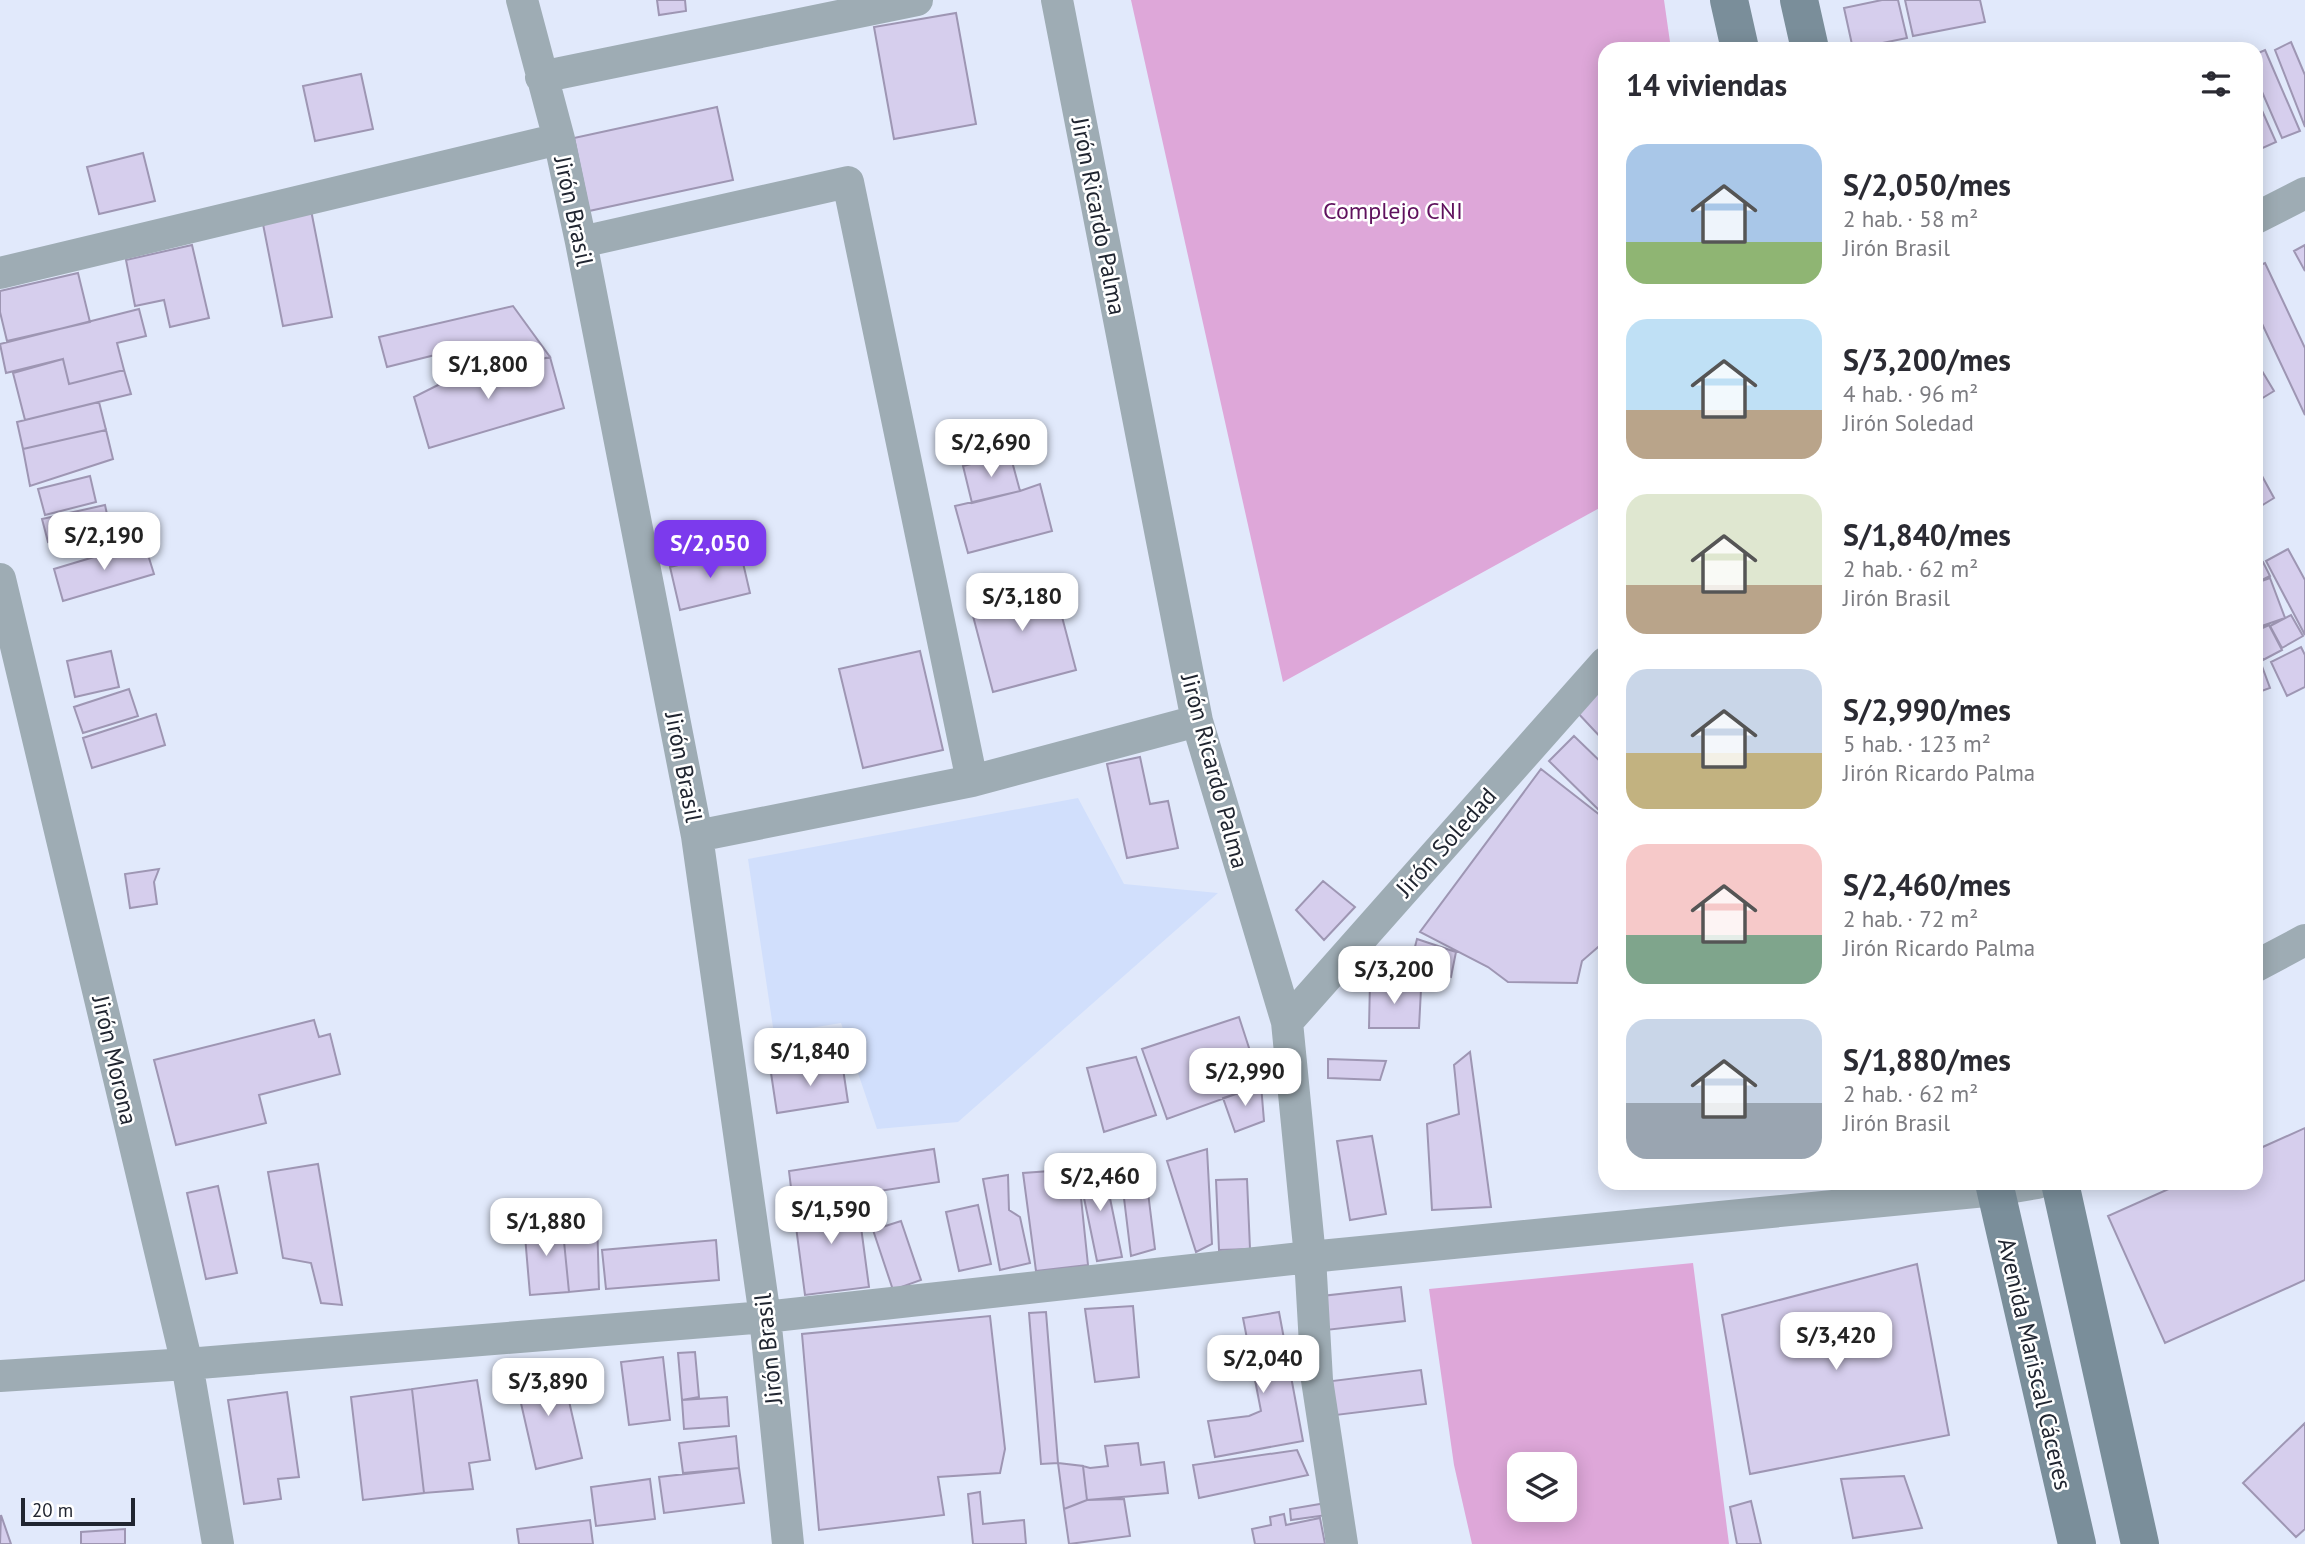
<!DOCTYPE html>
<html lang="es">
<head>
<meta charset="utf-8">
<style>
  body { margin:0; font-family:"PT Sans",sans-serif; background:#f2f2f3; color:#2b2b33; height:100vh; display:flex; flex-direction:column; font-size:26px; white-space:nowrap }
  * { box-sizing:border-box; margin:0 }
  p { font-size:23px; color:#7c7c81 }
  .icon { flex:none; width:38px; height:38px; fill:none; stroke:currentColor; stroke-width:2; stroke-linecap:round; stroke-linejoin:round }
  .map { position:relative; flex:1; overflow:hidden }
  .drawer { position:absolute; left:1598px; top:42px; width:665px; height:1148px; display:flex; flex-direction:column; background:#fff; border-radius:21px; box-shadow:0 4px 18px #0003 }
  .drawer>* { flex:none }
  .controls { position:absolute; left:1507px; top:1452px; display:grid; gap:14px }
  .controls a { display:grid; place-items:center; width:70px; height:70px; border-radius:14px; background:#fff; box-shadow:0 4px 18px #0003; font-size:35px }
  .scale { position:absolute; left:21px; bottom:18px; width:114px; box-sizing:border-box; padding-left:7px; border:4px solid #202530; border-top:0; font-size:19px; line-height:24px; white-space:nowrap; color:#202530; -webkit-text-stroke:5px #fff; paint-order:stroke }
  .price { position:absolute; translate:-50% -60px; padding:0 16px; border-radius:14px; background:#fff; color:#222; font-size:23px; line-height:46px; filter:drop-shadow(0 2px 4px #0008) }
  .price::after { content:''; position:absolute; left:50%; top:42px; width:21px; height:16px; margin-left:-10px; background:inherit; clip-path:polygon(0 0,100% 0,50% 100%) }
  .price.active { background:#7c3aed; color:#fff }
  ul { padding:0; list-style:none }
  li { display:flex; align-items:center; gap:21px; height:175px; padding:0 28px }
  li span { display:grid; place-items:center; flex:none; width:196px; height:140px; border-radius:21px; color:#555 }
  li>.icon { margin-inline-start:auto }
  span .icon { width:84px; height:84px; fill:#fffc; stroke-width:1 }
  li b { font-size:30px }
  h2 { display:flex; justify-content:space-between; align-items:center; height:84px; padding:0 28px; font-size:30px }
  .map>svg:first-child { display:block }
  .built { fill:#d1dffc }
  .green { fill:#dea7d9; fill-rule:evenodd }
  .building { fill:#d6ceed; stroke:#9e96b3; stroke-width:2 }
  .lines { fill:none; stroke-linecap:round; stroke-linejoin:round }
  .street { stroke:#9eacb4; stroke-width:32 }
  .secondary { stroke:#7a8e9a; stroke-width:38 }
  .labels { text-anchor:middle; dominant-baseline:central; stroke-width:5; stroke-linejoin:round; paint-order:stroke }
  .park-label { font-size:24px; fill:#5f115d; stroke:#fff }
  .street-label { font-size:24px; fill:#202530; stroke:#fff }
</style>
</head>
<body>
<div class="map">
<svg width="2305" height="1544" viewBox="0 0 2305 1544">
  <rect width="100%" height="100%" fill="#e1e9fb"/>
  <path class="built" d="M 1078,798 L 1124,884 L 1218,893 L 958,1122 L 877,1129 L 841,1023 L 774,1034 L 748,859 Z"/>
  <path class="green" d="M 1131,0 L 1664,0 L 1671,49 L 1605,49 L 1605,505 L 1283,682 Z
    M 1693,1263 L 1729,1544 L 1472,1544 L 1454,1465 L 1429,1289 ZM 1519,1465 L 1564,1465 L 1564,1510 L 1519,1510 Z"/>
  <path class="building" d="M 657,0 L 685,0 L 686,11 L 659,15 Z
    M 1882,0 L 1898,0 L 1907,38 L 1853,49 L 1844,8 Z
    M 1905,0 L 1980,0 L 1985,22 L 1913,36 Z
    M 956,13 L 976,124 L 894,139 L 874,27 Z
    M 2291,42 L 2305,75 L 2305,127 L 2275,50 Z
    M 2265,50 L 2300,131 L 2282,138 L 2256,78 L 2256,54 Z
    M 361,74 L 373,129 L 315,141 L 303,86 Z
    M 2256,97 L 2276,142 L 2256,151 Z
    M 717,107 L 733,180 L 589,211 L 574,138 Z
    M 143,153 L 155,201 L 99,214 L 87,167 Z
    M 311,210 L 332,317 L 283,326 L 262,219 Z
    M 192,245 L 209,318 L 170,327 L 164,300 L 135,306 L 126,260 Z
    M 2305,245 L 2305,271 L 2294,251 Z
    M 2265,263 L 2305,348 L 2305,415 L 2256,311 L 2256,267 Z
    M 78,273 L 90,322 L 7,341 L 0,312 L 0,291 Z
    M 513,306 L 550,357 L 442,383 L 435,355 L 387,367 L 379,337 Z
    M 139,309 L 146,336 L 117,343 L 124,370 L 69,384 L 63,359 L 6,373 L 0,344 Z
    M 550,357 L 564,408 L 429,448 L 414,397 L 442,383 Z
    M 63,359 L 69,384 L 124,370 L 131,394 L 25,420 L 13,373 Z
    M 2256,361 L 2274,391 L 2256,402 Z
    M 99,402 L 106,430 L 23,449 L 17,422 Z
    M 106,430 L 113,459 L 30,486 L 23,449 Z
    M 1010,454 L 1020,491 L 972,503 L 963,466 Z
    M 2256,465 L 2274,498 L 2256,509 Z
    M 90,476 L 96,502 L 45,515 L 38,489 Z
    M 1040,484 L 1052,531 L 968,553 L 955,506 L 1020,491 Z
    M 105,505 L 110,528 L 48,542 L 42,519 Z
    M 144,542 L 154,574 L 63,601 L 54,569 Z
    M 2288,549 L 2305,580 L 2305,635 L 2266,561 Z
    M 740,550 L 750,593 L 680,610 L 670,567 Z
    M 2263,562 L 2270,576 L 2256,583 L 2256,565 Z
    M 1051,575 L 1076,670 L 993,692 L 968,597 Z
    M 2270,578 L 2285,618 L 2256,628 L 2256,583 Z
    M 2291,615 L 2303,636 L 2282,648 L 2270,626 Z
    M 2269,625 L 2282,650 L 2263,660 L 2256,644 L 2256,631 Z
    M 2301,647 L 2305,655 L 2305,687 L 2287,696 L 2271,662 Z
    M 2256,650 L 2270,688 L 2256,693 Z
    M 111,651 L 119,687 L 75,697 L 67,661 Z
    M 920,651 L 943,750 L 863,768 L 839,669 Z
    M 1605,684 L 1605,742 L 1576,711 Z
    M 129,689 L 138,716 L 83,733 L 74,707 Z
    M 156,714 L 165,745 L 92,768 L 83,738 Z
    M 1574,736 L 1605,766 L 1605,816 L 1549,761 Z
    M 1140,757 L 1150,804 L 1168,801 L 1178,848 L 1127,858 L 1107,764 Z
    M 1541,769 L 1605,819 L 1605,852 L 1603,855 L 1605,857 L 1605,941 L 1582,961 L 1577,983 L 1508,982 L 1488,967 L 1420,932 Z
    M 159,869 L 154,882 L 157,904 L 130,908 L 125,874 Z
    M 1323,881 L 1355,907 L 1324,940 L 1296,910 Z
    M 1417,939 L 1456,952 L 1451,977 L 1410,966 Z
    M 1370,981 L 1421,989 L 1419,1028 L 1369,1028 Z
    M 1239,1017 L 1261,1085 L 1167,1119 L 1142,1049 Z
    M 314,1020 L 319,1037 L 330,1034 L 340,1074 L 259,1095 L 266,1123 L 176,1145 L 154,1060 Z
    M 1470,1052 L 1491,1207 L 1432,1210 L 1427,1124 L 1459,1114 L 1454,1065 Z
    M 1136,1057 L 1156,1115 L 1104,1132 L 1087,1068 Z
    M 1328,1059 L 1386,1061 L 1380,1080 L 1328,1078 Z
    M 842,1062 L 848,1102 L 777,1113 L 771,1073 Z
    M 1261,1085 L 1264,1121 L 1235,1132 L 1223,1098 Z
    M 2305,1128 L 2305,1280 L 2165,1343 L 2108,1216 L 2182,1183 L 2256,1183 L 2256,1150 Z
    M 1372,1136 L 1386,1214 L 1350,1220 L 1337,1141 Z
    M 934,1149 L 939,1182 L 793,1204 L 789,1171 Z
    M 1207,1149 L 1212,1244 L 1196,1252 L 1167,1161 Z
    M 1144,1160 L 1155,1249 L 1131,1256 L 1120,1165 Z
    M 318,1164 L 342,1305 L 321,1303 L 311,1263 L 283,1258 L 268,1172 Z
    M 1103,1164 L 1122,1257 L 1097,1261 L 1078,1169 Z
    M 1078,1169 L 1088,1265 L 1036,1271 L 1023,1173 Z
    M 1008,1175 L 1009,1210 L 1020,1217 L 1030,1263 L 1000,1270 L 983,1179 Z
    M 1247,1179 L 1250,1249 L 1219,1250 L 1216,1180 Z
    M 218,1186 L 237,1273 L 206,1279 L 187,1193 Z
    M 857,1197 L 869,1287 L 805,1295 L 793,1204 Z
    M 978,1205 L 991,1264 L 959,1271 L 946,1212 Z
    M 597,1218 L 599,1289 L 569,1292 L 562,1221 Z
    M 562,1221 L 569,1292 L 530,1295 L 524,1224 Z
    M 901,1221 L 921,1280 L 893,1290 L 873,1230 Z
    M 716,1240 L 719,1280 L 606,1289 L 602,1250 Z
    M 1917,1264 L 1949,1435 L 1750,1474 L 1722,1315 Z
    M 1401,1287 L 1405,1321 L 1326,1330 L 1322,1296 Z
    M 1133,1306 L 1139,1377 L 1095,1382 L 1085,1309 Z
    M 1046,1312 L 1058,1463 L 1041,1464 L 1029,1313 Z
    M 1279,1312 L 1303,1441 L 1215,1457 L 1208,1421 L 1249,1416 L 1261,1411 L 1243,1318 Z
    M 990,1316 L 1005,1449 L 1000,1473 L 938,1477 L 944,1515 L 819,1530 L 802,1334 Z
    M 695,1352 L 699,1397 L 682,1400 L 678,1353 Z
    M 663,1357 L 670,1420 L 629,1425 L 621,1362 Z
    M 561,1366 L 582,1458 L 536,1469 L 515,1377 Z
    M 1421,1370 L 1426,1404 L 1336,1415 L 1332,1381 Z
    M 477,1380 L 490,1460 L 469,1463 L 473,1489 L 424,1493 L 412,1389 Z
    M 412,1389 L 424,1493 L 363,1500 L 351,1397 Z
    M 287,1392 L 299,1477 L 278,1479 L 281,1499 L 244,1504 L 228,1400 Z
    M 727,1397 L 729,1426 L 684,1429 L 682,1400 Z
    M 2305,1423 L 2305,1529 L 2296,1537 L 2243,1483 Z
    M 736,1436 L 739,1468 L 683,1473 L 679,1443 Z
    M 1138,1443 L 1141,1465 L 1164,1462 L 1168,1493 L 1087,1500 L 1083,1466 L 1090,1468 L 1108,1466 L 1105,1446 Z
    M 1297,1450 L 1308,1475 L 1199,1498 L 1193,1465 Z
    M 1058,1463 L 1083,1466 L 1087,1500 L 1064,1509 Z
    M 739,1468 L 744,1503 L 664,1513 L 659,1477 Z
    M 1904,1476 L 1922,1528 L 1853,1538 L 1841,1479 Z
    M 650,1479 L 655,1519 L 596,1526 L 591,1487 Z
    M 980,1492 L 983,1524 L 1024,1520 L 1026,1544 L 973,1544 L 968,1494 Z
    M 1124,1499 L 1130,1536 L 1069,1544 L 1064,1509 L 1087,1500 Z
    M 1751,1501 L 1761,1544 L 1737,1544 L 1730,1507 Z
    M 1326,1503 L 1327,1515 L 1291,1520 L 1290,1509 Z
    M 1284,1514 L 1286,1525 L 1320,1518 L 1325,1544 L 1255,1544 L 1252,1529 L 1271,1525 L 1270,1517 Z
    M 1,1515 L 11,1544 L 0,1544 Z
    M 590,1520 L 593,1544 L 519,1544 L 517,1529 Z
    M 125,1529 L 125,1544 L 81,1544 L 81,1532 Z"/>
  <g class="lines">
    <path class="street" d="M 522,0 L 559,139 L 581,242 L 697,836 L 765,1317 L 788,1544
      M 1057,0 L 1197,721 L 1287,1022 L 1310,1257 L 1317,1380 L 1342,1544
      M 541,77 L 917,0
      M 2256,218 L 2305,193
      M 581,242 L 848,182 L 972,781
      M 0,273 L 559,139
      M 0,579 L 187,1364 L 218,1544
      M 697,836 L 972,781 L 1197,721
      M 2256,966 L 2305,940
      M 1287,1022 L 1605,663
      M 0,1376 L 187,1364 L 765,1317 L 1310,1257 L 1996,1190 L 2037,1183"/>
    <path class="secondary" d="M 1729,0 L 1740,49
      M 1799,0 L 1810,49
      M 1994,1183 L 2077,1544
      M 2060,1183 L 2140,1544"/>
  </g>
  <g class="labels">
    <g class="park-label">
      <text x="1393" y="210">Complejo CNI</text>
    </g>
    <g class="street-label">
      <text transform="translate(574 211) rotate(78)">Jirón Brasil</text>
      <text transform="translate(1099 216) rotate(79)">Jirón Ricardo Palma</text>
      <text transform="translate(684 767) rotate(79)">Jirón Brasil</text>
      <text transform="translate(1215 771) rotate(75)">Jirón Ricardo Palma</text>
      <text transform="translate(1446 842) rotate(-48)">Jirón Soledad</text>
      <text transform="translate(115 1060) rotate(77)">Jirón Morona</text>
      <text transform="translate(768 1349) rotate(-96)">Jirón Brasil</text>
      <text transform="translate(2035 1364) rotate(77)">Avenida Mariscal Cáceres</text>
    </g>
  </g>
</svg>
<div class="controls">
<a><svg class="icon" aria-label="layers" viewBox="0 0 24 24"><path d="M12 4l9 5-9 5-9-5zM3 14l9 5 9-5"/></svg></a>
</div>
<div class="scale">20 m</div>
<b class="price" style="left:488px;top:401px">S/1,800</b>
<b class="price" style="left:991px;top:479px">S/2,690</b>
<b class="price" style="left:104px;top:572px">S/2,190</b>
<b class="price active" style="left:710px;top:580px">S/2,050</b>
<b class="price" style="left:1022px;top:633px">S/3,180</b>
<b class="price" style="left:1394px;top:1006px">S/3,200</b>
<b class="price" style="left:810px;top:1088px">S/1,840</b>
<b class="price" style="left:1245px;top:1108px">S/2,990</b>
<b class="price" style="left:1100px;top:1213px">S/2,460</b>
<b class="price" style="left:831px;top:1246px">S/1,590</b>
<b class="price" style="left:546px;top:1258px">S/1,880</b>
<b class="price" style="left:1836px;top:1372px">S/3,420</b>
<b class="price" style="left:1263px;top:1395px">S/2,040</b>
<b class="price" style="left:548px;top:1418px">S/3,890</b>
<section class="drawer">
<h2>14 viviendas<svg class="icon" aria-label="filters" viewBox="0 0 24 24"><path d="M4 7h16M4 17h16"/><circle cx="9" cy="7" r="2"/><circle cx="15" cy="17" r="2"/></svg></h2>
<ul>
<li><span style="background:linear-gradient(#a9c7e8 70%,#8fb573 0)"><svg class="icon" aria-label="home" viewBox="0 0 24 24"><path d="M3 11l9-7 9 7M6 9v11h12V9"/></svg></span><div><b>S/2,050/mes</b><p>2 hab. · 58 m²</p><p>Jirón Brasil</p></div></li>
<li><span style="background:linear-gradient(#bfe0f5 65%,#b9a48a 0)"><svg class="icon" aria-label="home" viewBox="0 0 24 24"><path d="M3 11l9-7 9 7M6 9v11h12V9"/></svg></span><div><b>S/3,200/mes</b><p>4 hab. · 96 m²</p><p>Jirón Soledad</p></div></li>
<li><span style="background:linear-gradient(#dfe7d0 65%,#b9a48a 0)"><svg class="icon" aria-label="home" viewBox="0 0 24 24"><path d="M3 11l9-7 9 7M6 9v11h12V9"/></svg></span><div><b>S/1,840/mes</b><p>2 hab. · 62 m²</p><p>Jirón Brasil</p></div></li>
<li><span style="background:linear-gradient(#c9d6e8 60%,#c2b280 0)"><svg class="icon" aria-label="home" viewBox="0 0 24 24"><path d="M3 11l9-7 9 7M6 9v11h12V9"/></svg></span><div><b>S/2,990/mes</b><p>5 hab. · 123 m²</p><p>Jirón Ricardo Palma</p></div></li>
<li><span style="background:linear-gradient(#f6c9c9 65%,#7fa58c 0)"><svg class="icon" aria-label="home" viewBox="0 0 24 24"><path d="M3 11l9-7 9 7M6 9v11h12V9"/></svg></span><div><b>S/2,460/mes</b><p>2 hab. · 72 m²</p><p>Jirón Ricardo Palma</p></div></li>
<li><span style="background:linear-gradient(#c9d6e8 60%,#9aa5b1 0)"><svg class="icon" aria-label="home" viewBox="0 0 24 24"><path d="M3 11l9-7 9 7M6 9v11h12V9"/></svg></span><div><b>S/1,880/mes</b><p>2 hab. · 62 m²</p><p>Jirón Brasil</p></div></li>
</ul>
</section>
</div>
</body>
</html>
